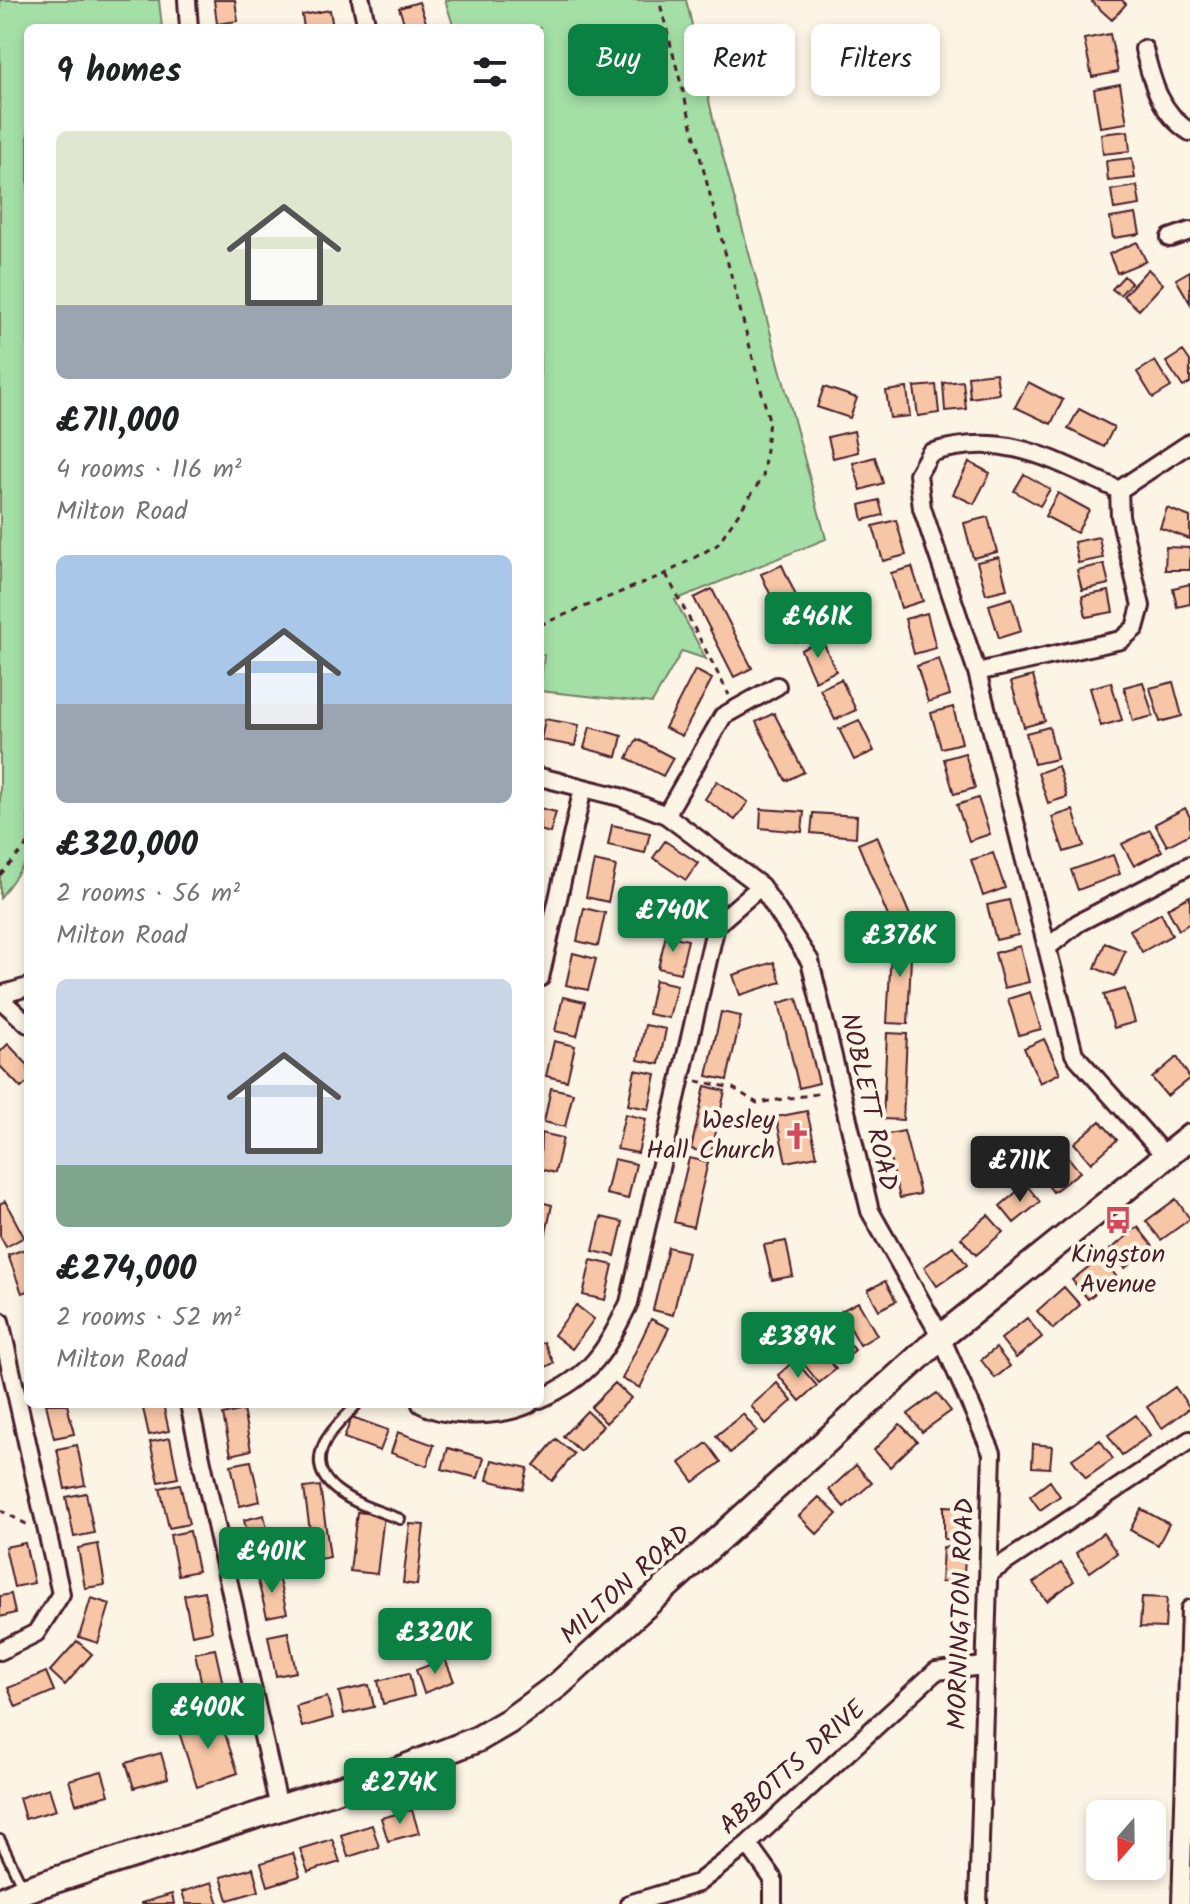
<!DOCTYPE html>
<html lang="en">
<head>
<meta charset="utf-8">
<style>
  body { margin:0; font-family:Kalam,sans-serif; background:#f6f6f6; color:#202124; height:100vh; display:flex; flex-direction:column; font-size:30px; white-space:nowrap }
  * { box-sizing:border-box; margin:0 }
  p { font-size:26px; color:#757577 }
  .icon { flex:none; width:44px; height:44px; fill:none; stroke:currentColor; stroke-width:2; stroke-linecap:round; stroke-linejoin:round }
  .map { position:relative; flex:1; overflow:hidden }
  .sheet { position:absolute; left:24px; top:24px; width:520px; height:1384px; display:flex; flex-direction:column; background:#fff; border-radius:12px; box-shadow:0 4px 12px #0003 }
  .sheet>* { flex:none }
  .guide { position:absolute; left:568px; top:24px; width:502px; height:72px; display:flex; gap:16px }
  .needle { width:52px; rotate:200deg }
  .controls { position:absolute; left:1086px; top:1800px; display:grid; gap:16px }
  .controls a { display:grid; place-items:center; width:80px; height:80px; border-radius:12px; background:#fff; box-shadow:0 4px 12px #0003; font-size:40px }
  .price { position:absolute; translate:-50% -68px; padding:0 18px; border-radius:8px; background:#0b8043; color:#fff; font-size:26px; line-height:52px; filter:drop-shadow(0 2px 4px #0008) }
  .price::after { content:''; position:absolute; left:50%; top:48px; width:24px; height:18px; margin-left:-12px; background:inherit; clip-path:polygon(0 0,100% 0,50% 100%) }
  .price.on { background:#222; color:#fff }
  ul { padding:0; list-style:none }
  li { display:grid; align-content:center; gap:16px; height:424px; padding:0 32px }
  li span { display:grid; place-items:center; height:248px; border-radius:12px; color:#555 }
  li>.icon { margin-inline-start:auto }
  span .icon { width:144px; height:144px; fill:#fffc; stroke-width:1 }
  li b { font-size:34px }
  h2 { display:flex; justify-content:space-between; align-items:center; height:96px; padding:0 32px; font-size:34px }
  .tag { padding:0 28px; border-radius:12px; background:#fff; box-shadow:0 4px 12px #0003; font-size:28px; line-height:72px }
  .tag.on { background:#0b8043; color:#fff }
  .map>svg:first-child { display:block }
  .green { fill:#a4dfa6; stroke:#777f68; stroke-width:2 }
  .building { fill:#f7c6a7; stroke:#4a1f2b; stroke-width:2 }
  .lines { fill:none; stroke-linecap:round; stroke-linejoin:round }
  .lane-casing { stroke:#4a1f2b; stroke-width:14 }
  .street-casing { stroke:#4a1f2b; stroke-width:22 }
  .secondary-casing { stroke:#4a1f2b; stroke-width:30 }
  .path { stroke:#4a1f2b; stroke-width:3; stroke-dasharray:6 6; stroke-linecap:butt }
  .lane { stroke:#fcf5e5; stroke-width:8 }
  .street { stroke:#fcf5e5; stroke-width:16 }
  .secondary { stroke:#fcf5e5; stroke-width:24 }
  .labels { text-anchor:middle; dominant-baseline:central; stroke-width:8; stroke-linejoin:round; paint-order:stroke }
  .street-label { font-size:26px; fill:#4a1f2b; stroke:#fcf5e5 }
  .poi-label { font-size:26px; fill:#4a1f2b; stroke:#fcf5e5; text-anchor:end }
</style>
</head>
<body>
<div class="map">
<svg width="1190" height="1904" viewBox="0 0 1190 1904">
  <rect width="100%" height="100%" fill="#fcf5e5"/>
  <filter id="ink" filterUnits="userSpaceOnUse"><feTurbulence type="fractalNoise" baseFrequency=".0125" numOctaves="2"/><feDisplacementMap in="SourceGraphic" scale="16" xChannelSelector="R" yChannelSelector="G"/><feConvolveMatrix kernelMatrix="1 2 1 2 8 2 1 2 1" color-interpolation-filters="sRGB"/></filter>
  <g filter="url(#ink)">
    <path class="green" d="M 0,0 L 159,0 L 162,28 L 28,28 L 28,859 L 0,898 Z
      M 445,0 L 686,0 L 689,12 L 714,123 L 826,539 L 675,600 L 706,659 L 682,651 L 652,703 L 540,691 L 544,655 L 540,655 L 540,28 L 454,28 Z"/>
    <path class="building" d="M 214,0 L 235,0 L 238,21 L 217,24 Z
      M 1094,0 L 1122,0 L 1126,4 L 1112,20 L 1092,2 Z
      M 419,2 L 428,28 L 406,28 L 399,8 Z
      M 330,10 L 333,28 L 304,28 L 302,15 Z
      M 1110,34 L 1118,72 L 1092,77 L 1084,39 Z
      M 1120,84 L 1127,123 L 1100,127 L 1094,89 Z
      M 1128,131 L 1130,151 L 1103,154 L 1101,134 Z
      M 1132,158 L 1135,178 L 1108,181 L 1106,161 Z
      M 1137,186 L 1140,205 L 1114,209 L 1111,190 Z
      M 1136,214 L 1140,234 L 1113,238 L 1110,218 Z
      M 1137,242 L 1146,261 L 1117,273 L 1109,254 Z
      M 1148,269 L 1163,284 L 1139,310 L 1123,296 Z
      M 1190,271 L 1190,303 L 1176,279 Z
      M 1124,276 L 1131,283 L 1120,295 L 1112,289 Z
      M 1183,351 L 1190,361 L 1190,383 L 1183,387 L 1166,362 Z
      M 1155,361 L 1171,387 L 1153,398 L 1137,372 Z
      M 996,373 L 999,394 L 970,398 L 968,376 Z
      M 963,381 L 966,409 L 945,411 L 943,383 Z
      M 1028,382 L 1063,400 L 1051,424 L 1015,407 Z
      M 936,385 L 939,413 L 918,416 L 914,387 Z
      M 824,387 L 857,398 L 850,418 L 817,407 Z
      M 907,388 L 910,416 L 890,418 L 886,391 Z
      M 1079,409 L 1114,427 L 1104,447 L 1068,429 Z
      M 854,431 L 858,452 L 833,458 L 828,437 Z
      M 875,457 L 883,483 L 861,490 L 853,463 Z
      M 969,462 L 990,473 L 974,504 L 953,494 Z
      M 1024,474 L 1050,489 L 1040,506 L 1014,491 Z
      M 1058,493 L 1089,510 L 1077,533 L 1045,516 Z
      M 879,500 L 883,515 L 863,520 L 860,505 Z
      M 1167,508 L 1190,517 L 1190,539 L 1160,528 Z
      M 988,517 L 997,552 L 973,558 L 964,523 Z
      M 896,520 L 906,555 L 883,561 L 873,526 Z
      M 1099,537 L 1103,558 L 1078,563 L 1074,542 Z
      M 1166,547 L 1190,548 L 1190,570 L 1165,570 Z
      M 999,557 L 1007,589 L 986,594 L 977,562 Z
      M 1104,564 L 1109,584 L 1082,590 L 1077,570 Z
      M 782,565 L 796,596 L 775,605 L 761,574 Z
      M 912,567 L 923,601 L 901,608 L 891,573 Z
      M 1190,584 L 1190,604 L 1177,607 L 1173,588 Z
      M 712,589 L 752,668 L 734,677 L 694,598 Z
      M 1109,591 L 1113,612 L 1086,617 L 1082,596 Z
      M 1012,598 L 1021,631 L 999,638 L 989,605 Z
      M 803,601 L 817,632 L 796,642 L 782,611 Z
      M 927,613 L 936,648 L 914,654 L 905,619 Z
      M 822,640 L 836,671 L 815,681 L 801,650 Z
      M 939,659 L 950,695 L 928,702 L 917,666 Z
      M 695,670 L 712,679 L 682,736 L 665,728 Z
      M 1033,676 L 1045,721 L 1024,727 L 1011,682 Z
      M 841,679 L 856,710 L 835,720 L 820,689 Z
      M 1111,682 L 1122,720 L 1101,726 L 1090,688 Z
      M 1143,682 L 1153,716 L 1133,721 L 1124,687 Z
      M 1173,682 L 1182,716 L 1160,722 L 1150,688 Z
      M 953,707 L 962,743 L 941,748 L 931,713 Z
      M 774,713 L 804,772 L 786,781 L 756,722 Z
      M 545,719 L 579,725 L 575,746 L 541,740 Z
      M 859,720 L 874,751 L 854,760 L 839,729 Z
      M 590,727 L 622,736 L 617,757 L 584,748 Z
      M 1049,727 L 1057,759 L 1034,764 L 1026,733 Z
      M 637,739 L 673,758 L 663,776 L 627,758 Z
      M 965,753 L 975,788 L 954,794 L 944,759 Z
      M 1058,766 L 1067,797 L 1048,803 L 1038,773 Z
      M 717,781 L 748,802 L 735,820 L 705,799 Z
      M 978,798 L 990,834 L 969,841 L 957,805 Z
      M 540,808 L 556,812 L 550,833 L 540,830 Z
      M 1185,808 L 1190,817 L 1190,834 L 1167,846 L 1155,824 Z
      M 761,809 L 804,812 L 802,832 L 760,828 Z
      M 1073,810 L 1084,846 L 1064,852 L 1052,817 Z
      M 813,813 L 857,816 L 856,837 L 811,833 Z
      M 612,825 L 650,833 L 645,853 L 608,845 Z
      M 1150,830 L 1162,851 L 1134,866 L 1122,844 Z
      M 877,836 L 911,918 L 892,926 L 858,844 Z
      M 665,841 L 698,863 L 686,880 L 653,858 Z
      M 993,853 L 1005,888 L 983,896 L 971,860 Z
      M 1113,855 L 1120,874 L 1078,890 L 1071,870 Z
      M 594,861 L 616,866 L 608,902 L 586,897 Z
      M 677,890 L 699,895 L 691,929 L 669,924 Z
      M 1190,896 L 1190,923 L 1179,930 L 1167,908 Z
      M 1009,900 L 1018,935 L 996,940 L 987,905 Z
      M 584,908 L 605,913 L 598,946 L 577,941 Z
      M 1161,913 L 1172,935 L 1142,952 L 1130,930 Z
      M 892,934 L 912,935 L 908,1024 L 887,1023 Z
      M 666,935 L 688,940 L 680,973 L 658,968 Z
      M 1105,943 L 1125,951 L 1115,976 L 1095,968 Z
      M 1020,946 L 1029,982 L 1004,988 L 995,953 Z
      M 573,953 L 596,959 L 588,990 L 566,985 Z
      M 774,962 L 781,982 L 740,995 L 733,975 Z
      M 655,980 L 677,985 L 669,1018 L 648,1014 Z
      M 1125,989 L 1135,1022 L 1114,1028 L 1104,995 Z
      M 1030,992 L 1041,1029 L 1019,1035 L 1008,999 Z
      M 563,997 L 585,1002 L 577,1036 L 555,1031 Z
      M 797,998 L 819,1083 L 799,1088 L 779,1003 Z
      M 721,1012 L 741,1016 L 727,1080 L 707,1076 Z
      M 645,1025 L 666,1029 L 659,1064 L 638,1060 Z
      M 887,1033 L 907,1034 L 903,1120 L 883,1119 Z
      M 1044,1039 L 1060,1073 L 1040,1083 L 1024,1048 Z
      M 554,1041 L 575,1046 L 567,1081 L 546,1076 Z
      M 8,1044 L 28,1065 L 28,1082 L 21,1088 L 0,1066 L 0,1052 Z
      M 1177,1057 L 1190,1078 L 1167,1096 L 1152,1078 Z
      M 635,1070 L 656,1074 L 649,1109 L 628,1105 Z
      M 705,1086 L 725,1091 L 711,1154 L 691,1149 Z
      M 551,1088 L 573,1093 L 565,1127 L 544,1122 Z
      M 807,1111 L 817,1156 L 786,1162 L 776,1117 Z
      M 625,1114 L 646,1119 L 638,1153 L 617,1149 Z
      M 1100,1121 L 1117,1140 L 1091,1163 L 1074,1143 Z
      M 904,1131 L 920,1194 L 900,1198 L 884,1135 Z
      M 541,1133 L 563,1138 L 555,1173 L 540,1169 Z
      M 1064,1152 L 1080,1172 L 1053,1192 L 1038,1172 Z
      M 689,1158 L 708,1162 L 693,1227 L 674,1222 Z
      M 614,1159 L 636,1164 L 628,1199 L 606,1194 Z
      M 1026,1184 L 1040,1202 L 1014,1223 L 1000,1206 Z
      M 1176,1199 L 1190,1219 L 1161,1240 L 1146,1221 Z
      M 5,1201 L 24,1237 L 6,1247 L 0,1236 L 0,1204 Z
      M 540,1202 L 552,1205 L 545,1238 L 540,1237 Z
      M 988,1215 L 1003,1232 L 976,1255 L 961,1238 Z
      M 601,1217 L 623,1222 L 615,1256 L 593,1251 Z
      M 1138,1227 L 1153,1246 L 1125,1268 L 1110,1250 Z
      M 786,1241 L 793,1276 L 772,1280 L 764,1245 Z
      M 953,1246 L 967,1265 L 937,1286 L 924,1267 Z
      M 668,1247 L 688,1252 L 673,1315 L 653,1310 Z
      M 28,1248 L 28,1291 L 22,1293 L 8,1255 Z
      M 1101,1257 L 1116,1276 L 1088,1299 L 1072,1280 Z
      M 591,1260 L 613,1265 L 605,1300 L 583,1295 Z
      M 885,1281 L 896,1301 L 879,1310 L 868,1290 Z
      M 1064,1287 L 1080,1305 L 1053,1329 L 1037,1311 Z
      M 858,1302 L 877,1335 L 860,1345 L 841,1311 Z
      M 576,1305 L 594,1319 L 572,1349 L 554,1335 Z
      M 1027,1318 L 1042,1337 L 1016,1358 L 1001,1339 Z
      M 651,1319 L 669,1328 L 640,1388 L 622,1379 Z
      M 834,1326 L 855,1350 L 839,1364 L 819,1340 Z
      M 544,1342 L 554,1363 L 540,1370 L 540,1344 Z
      M 816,1344 L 836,1369 L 819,1383 L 799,1358 Z
      M 996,1348 L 1010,1366 L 995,1378 L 981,1360 Z
      M 795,1360 L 817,1386 L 800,1401 L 778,1375 Z
      M 615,1383 L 631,1398 L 606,1423 L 591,1407 Z
      M 777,1383 L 792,1401 L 766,1424 L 751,1406 Z
      M 1175,1387 L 1190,1408 L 1162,1428 L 1147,1407 Z
      M 937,1393 L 951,1411 L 922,1432 L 908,1414 Z
      M 46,1404 L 67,1404 L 74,1434 L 54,1438 Z
      M 142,1404 L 163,1404 L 169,1431 L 149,1435 Z
      M 243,1410 L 251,1450 L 231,1455 L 223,1415 Z
      M 587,1411 L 603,1426 L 580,1451 L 563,1436 Z
      M 743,1414 L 757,1431 L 730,1453 L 716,1436 Z
      M 1136,1415 L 1150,1435 L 1122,1455 L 1108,1435 Z
      M 352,1417 L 388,1430 L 380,1451 L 344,1438 Z
      M 900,1424 L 917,1441 L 890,1467 L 874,1450 Z
      M 398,1432 L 434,1445 L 427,1466 L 391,1453 Z
      M 170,1438 L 178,1478 L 159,1482 L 150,1442 Z
      M 556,1439 L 574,1454 L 552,1481 L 534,1465 Z
      M 1100,1440 L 1113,1459 L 1086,1478 L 1072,1459 Z
      M 707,1443 L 721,1462 L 694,1482 L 680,1463 Z
      M 1033,1444 L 1052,1446 L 1050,1468 L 1032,1467 Z
      M 77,1445 L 85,1485 L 65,1489 L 57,1449 Z
      M 448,1448 L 484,1458 L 478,1478 L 442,1469 Z
      M 492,1460 L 528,1468 L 523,1489 L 487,1480 Z
      M 251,1461 L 260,1501 L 240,1506 L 231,1465 Z
      M 856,1465 L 872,1483 L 844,1507 L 829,1490 Z
      M 1050,1481 L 1060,1496 L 1040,1510 L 1030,1496 Z
      M 180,1484 L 189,1524 L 169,1528 L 160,1488 Z
      M 320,1486 L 330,1557 L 314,1560 L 304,1488 Z
      M 86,1493 L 94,1533 L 74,1537 L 66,1497 Z
      M 819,1497 L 837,1514 L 817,1534 L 799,1516 Z
      M 944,1506 L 966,1507 L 965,1540 L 944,1539 Z
      M 1141,1509 L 1169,1524 L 1158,1545 L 1130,1530 Z
      M 357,1512 L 384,1515 L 377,1574 L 350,1571 Z
      M 264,1515 L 273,1555 L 253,1560 L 244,1520 Z
      M 410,1524 L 424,1525 L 417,1585 L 403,1583 Z
      M 190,1531 L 198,1571 L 178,1575 L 170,1535 Z
      M 1103,1533 L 1117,1553 L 1090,1572 L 1076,1553 Z
      M 25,1543 L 34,1583 L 14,1587 L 5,1547 Z
      M 98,1544 L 105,1585 L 85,1588 L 78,1548 Z
      M 943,1547 L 966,1549 L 963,1583 L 941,1582 Z
      M 1061,1563 L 1074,1581 L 1047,1601 L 1033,1583 Z
      M 277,1573 L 287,1613 L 267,1617 L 257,1577 Z
      M 204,1591 L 212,1631 L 192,1635 L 184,1595 Z
      M 11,1594 L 15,1613 L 0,1617 L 0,1596 Z
      M 1142,1597 L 1167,1598 L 1165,1628 L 1140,1627 Z
      M 91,1598 L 110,1604 L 98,1643 L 79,1637 Z
      M 288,1632 L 296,1672 L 276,1676 L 268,1636 Z
      M 77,1641 L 92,1654 L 65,1685 L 50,1671 Z
      M 215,1649 L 224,1689 L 204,1694 L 195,1653 Z
      M 445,1659 L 454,1681 L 424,1693 L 416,1670 Z
      M 46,1672 L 54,1691 L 16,1707 L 8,1688 Z
      M 409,1673 L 414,1696 L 383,1704 L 378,1681 Z
      M 369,1685 L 374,1707 L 344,1714 L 339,1692 Z
      M 327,1697 L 333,1718 L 302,1727 L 296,1706 Z
      M 219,1716 L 238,1773 L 197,1787 L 178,1729 Z
      M 161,1753 L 168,1778 L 134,1788 L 126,1763 Z
      M 102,1771 L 109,1795 L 76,1804 L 69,1780 Z
      M 49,1788 L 56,1810 L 25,1819 L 19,1798 Z
      M 412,1810 L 419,1833 L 388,1841 L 381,1818 Z
      M 372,1825 L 379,1847 L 348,1857 L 341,1835 Z
      M 332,1839 L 340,1862 L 308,1872 L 300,1849 Z
      M 293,1853 L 300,1876 L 268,1886 L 261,1863 Z
      M 253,1868 L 259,1891 L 228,1900 L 221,1877 Z
      M 212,1882 L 219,1904 L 186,1904 L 182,1892 Z
      M 172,1894 L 174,1904 L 141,1904 L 141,1903 Z"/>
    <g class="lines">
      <g class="lane-casing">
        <path id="lane" d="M 357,1404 C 347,1416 332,1428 325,1442 C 301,1489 368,1507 400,1519
          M 0,1840 L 22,1886"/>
      </g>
      <g class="street-casing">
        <path id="street" d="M 187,0 L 189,28
          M 361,0 L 367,28
          M 1144,49 C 1152,82 1160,113 1190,132
          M 1170,238 L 1190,231
          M 1119,490 C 1050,459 1007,430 930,453 L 918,474 L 922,508 L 977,672 L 1074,1054 L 1166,1157
          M 977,672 L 1121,640 L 1135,628 L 1141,606 L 1120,516 L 1119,490 L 1190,443
          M 540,777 L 620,797 L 666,815 L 761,886 L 810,961 L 870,1211 L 941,1337 L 992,1453 L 978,1904
          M 666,815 L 723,716 L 777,686
          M 1048,947 L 1078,923 L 1190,865
          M 540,978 L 583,788
          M 0,995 L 28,987
          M 0,999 L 28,1024
          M 0,1321 L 61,1594 L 36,1633 L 0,1651
          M 540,1399 C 592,1376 605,1352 629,1303 L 716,925 L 761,886
          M 189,1404 L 279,1808
          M 421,1404 C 448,1419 501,1417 529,1404
          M 989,1573 L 1190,1440
          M 748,1844 L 773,1879 L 773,1904
          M 629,1904 L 698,1883 L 748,1844 L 936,1671 L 985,1666
          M 1181,1904 L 1190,1609"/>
      </g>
      <g class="secondary-casing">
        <path id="secondary" d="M 0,1901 L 24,1890 L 401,1769 L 478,1739 L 509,1721 L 558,1685 L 941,1337 L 1190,1137"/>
      </g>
      <path class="path" d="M 666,574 L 729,695
        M 540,625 L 665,574 L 717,545 L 763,477 L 769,420 L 659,0
        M 0,875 L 28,844
        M 697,1081 L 733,1088 L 757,1103 L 823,1093
        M 0,1510 L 28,1525"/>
      <use href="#lane" class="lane"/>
      <use href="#street" class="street"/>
      <use href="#secondary" class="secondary"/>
    </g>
  </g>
  <defs>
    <g id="church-bare" transform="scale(2.16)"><path d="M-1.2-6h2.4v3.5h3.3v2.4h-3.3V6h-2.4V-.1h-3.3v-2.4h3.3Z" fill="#d1495b" stroke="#fcf5e5" stroke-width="2.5" paint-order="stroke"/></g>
    <g id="bus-bare" transform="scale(2.16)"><path d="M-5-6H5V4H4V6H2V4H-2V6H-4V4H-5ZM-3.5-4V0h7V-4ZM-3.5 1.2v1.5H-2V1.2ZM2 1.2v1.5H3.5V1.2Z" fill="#d1495b" stroke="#fcf5e5" stroke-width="2.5" paint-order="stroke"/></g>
  </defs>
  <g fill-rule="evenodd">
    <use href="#church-bare" x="797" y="1136"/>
    <use href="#bus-bare" x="1118" y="1220"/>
  </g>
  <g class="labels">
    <g class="street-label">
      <text transform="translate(868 1102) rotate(77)">NOBLETT ROAD</text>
      <text transform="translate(626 1585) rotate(-42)">MILTON ROAD</text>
      <text transform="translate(962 1614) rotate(-88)">MORNINGTON ROAD</text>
      <text transform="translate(793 1768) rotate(-42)">ABBOTTS DRIVE</text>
    </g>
    <g class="poi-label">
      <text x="775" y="1121">Wesley<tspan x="775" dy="30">Hall Church</tspan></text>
      <text x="1118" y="1255" text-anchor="middle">Kingston<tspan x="1118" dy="30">Avenue</tspan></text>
    </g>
  </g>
</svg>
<div class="controls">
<a><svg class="needle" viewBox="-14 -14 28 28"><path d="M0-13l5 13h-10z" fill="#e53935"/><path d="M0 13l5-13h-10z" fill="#757577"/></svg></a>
</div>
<b class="price" style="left:818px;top:660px">£461K</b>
<b class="price" style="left:673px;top:954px">£740K</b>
<b class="price" style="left:900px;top:979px">£376K</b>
<b class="price on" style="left:1020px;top:1204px">£711K</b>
<b class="price" style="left:798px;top:1380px">£389K</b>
<b class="price" style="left:272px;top:1595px">£401K</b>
<b class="price" style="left:435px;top:1676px">£320K</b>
<b class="price" style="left:208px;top:1751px">£400K</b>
<b class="price" style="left:400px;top:1826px">£274K</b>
<div class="guide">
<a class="tag on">Buy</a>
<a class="tag">Rent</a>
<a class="tag">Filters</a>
</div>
<section class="sheet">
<h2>9 homes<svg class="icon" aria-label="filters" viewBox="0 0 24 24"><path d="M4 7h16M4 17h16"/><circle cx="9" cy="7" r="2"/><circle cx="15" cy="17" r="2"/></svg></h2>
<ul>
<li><span style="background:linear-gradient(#dfe7d0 70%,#9aa5b1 0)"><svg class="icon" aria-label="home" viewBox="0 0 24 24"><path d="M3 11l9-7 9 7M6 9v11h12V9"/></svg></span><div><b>£711,000</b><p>4 rooms · 116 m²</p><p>Milton Road</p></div></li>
<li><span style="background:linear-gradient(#a9c7e8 60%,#9aa5b1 0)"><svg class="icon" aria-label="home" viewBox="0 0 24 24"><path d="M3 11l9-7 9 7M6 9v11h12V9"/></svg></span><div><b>£320,000</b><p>2 rooms · 56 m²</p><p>Milton Road</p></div></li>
<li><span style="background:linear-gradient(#c9d6e8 75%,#7fa58c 0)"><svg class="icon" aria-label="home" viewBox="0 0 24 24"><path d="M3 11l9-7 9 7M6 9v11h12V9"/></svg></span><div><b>£274,000</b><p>2 rooms · 52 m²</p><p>Milton Road</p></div></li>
</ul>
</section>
</div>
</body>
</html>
